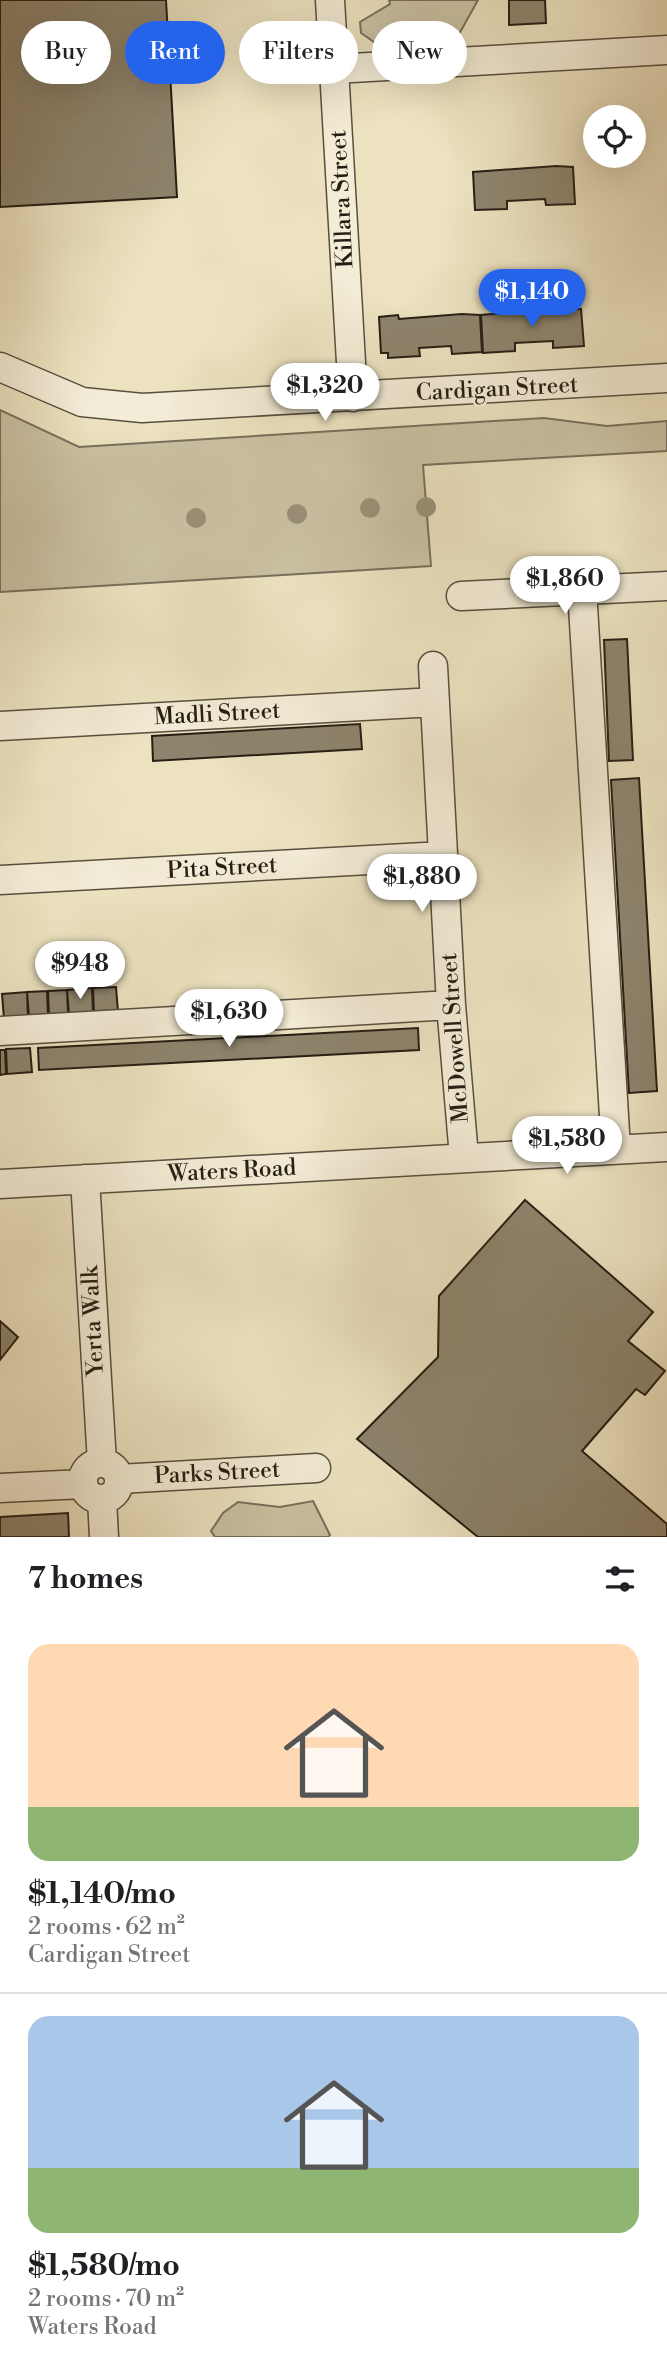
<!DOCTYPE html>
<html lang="en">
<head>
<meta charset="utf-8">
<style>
  body { margin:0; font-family:"Libre Bodoni",serif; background:#f2f2f2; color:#202124; height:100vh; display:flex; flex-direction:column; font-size:26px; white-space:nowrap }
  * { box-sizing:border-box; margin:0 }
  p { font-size:23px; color:#757577 }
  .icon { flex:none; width:38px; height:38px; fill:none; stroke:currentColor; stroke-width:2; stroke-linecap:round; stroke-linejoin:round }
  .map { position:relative; height:1537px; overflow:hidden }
  .sheet { display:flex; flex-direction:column; background:#fff; flex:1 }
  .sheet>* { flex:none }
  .hud { position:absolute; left:21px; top:21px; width:626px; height:63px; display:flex; gap:14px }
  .fabs { position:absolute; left:583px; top:105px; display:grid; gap:14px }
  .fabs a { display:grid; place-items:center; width:63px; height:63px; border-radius:50%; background:#fff; box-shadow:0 7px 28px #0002; font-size:35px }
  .price { position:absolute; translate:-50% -60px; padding:0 16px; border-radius:24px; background:#fff; color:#222; font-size:23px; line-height:46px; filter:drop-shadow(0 2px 4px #0008) }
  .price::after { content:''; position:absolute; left:50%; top:42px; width:21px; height:16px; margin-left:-10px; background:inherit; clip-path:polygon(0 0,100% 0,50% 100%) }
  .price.active { background:#2563eb; color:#fff }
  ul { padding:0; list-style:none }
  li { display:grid; align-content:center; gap:14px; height:371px; padding:0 28px }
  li+li { border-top:2px solid #e0e0e0 }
  li span { display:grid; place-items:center; height:217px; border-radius:21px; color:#555 }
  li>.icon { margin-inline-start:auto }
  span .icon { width:126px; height:126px; fill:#fffc; stroke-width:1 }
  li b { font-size:30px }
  h2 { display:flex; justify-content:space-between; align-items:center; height:84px; padding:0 28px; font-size:30px }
  .pill { padding:0 24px; border-radius:32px; background:#fff; box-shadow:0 7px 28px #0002; font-size:24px; line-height:63px }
  .pill.active { background:#2563eb; color:#fff }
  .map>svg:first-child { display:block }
  .green { fill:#cac1a3; stroke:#78705c; stroke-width:2 }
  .building { fill:#8d846d; stroke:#261e14; stroke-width:2 }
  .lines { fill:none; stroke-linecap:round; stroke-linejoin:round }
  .minor-casing { stroke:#584f3f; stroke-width:31 }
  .minor { stroke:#f3ecd6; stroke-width:28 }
  .tree { fill:#9a9179 }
  .labels { text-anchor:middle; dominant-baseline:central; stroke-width:5; stroke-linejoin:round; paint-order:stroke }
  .street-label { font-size:23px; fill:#261e14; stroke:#f3ecd6 }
</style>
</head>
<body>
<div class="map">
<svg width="667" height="1537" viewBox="0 0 667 1537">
  <rect width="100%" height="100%" fill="#ece2c0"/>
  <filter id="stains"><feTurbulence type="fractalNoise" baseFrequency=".00286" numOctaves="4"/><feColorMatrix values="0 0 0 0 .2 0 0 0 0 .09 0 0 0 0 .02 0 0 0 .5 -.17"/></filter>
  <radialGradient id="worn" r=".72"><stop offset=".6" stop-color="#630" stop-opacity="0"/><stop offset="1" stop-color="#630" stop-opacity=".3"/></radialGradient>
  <path class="green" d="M 389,0 L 478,0 L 458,36 L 374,42 L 361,33 L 360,22 L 390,4 Z
    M 0,410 L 79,447 L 544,418 L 607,426 L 667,421 L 667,451 L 423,465 L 431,566 L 0,592 Z
    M 313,1501 L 330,1535 L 328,1537 L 215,1537 L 211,1531 L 223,1513 L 238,1502 L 280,1507 Z"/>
  <path class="building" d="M 0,0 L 166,0 L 177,197 L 0,207 Z
    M 509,0 L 545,0 L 546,23 L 509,25 Z
    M 556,166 L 573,167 L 575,204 L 546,205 L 545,199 L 507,201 L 507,209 L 475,210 L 473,172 Z
    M 564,308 L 581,309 L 584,346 L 553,348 L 553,341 L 515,343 L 515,351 L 483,353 L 481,315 Z
    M 462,314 L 480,315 L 482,352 L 452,354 L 451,346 L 419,348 L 420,356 L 388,358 L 388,353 L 381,353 L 379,317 L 398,315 L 399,319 Z
    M 627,639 L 633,760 L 609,761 L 604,640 Z
    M 360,724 L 362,749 L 153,761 L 152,736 Z
    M 639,778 L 657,1091 L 629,1093 L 611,780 Z
    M 116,987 L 118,1012 L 94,1013 L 93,988 Z
    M 92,988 L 93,1013 L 69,1014 L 67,990 Z
    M 67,990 L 68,1014 L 49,1016 L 48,991 Z
    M 47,991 L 48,1016 L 29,1017 L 27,992 Z
    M 27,992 L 28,1017 L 4,1019 L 2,994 Z
    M 418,1028 L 419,1050 L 39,1070 L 38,1048 Z
    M 30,1048 L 32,1072 L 7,1074 L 6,1049 Z
    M 0,1050 L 5,1050 L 6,1074 L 0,1075 Z
    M 525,1200 L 653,1312 L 628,1341 L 665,1371 L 645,1395 L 636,1389 L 582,1451 L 667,1524 L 667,1537 L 478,1537 L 357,1439 L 438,1357 L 439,1296 Z
    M 0,1321 L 18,1337 L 0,1360 Z
    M 68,1513 L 69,1537 L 0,1537 L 0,1517 Z"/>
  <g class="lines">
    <g class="minor-casing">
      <path id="minor" d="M 330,0 L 353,397
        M 334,69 L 667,50
        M 0,367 L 82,402 L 142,408 L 667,378
        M 582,590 L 616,1149
        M 461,596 L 667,586
        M 433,666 L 451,1005 L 464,1157
        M 0,726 L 435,702
        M 0,880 L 443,856
        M 0,1031 L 451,1005
        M 85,1179 L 102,1463
        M 0,1184 L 667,1147
        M83 1481a18 18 0 1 1 36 0a18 18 0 1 1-36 0Z
        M 119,1479 L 316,1468
        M 0,1488 L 83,1484
        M 102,1499 L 104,1537"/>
    </g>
    <use href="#minor" class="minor"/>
  </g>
  <g class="tree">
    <circle cx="426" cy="507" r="10"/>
    <circle cx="370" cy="508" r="10"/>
    <circle cx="297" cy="514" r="10"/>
    <circle cx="196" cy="518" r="10"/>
  </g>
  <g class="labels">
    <g class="street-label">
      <text transform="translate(342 199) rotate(-93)">Killara Street</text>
      <text transform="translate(497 389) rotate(-3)">Cardigan Street</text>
      <text transform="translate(217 714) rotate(-3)">Madli Street</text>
      <text transform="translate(222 868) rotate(-3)">Pita Street</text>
      <text transform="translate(455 1038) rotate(-94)">McDowell Street</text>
      <text transform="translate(232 1171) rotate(-3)">Waters Road</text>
      <text transform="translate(93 1321) rotate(-93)">Yerta Walk</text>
      <text transform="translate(217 1473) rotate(-3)">Parks Street</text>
    </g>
  </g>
  <rect width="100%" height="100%" filter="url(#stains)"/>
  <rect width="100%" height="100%" fill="url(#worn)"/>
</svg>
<div class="fabs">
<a><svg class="icon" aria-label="locate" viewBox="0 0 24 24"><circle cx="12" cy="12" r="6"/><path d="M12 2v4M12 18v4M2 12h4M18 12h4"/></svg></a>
</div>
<b class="price active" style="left:532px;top:329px">$1,140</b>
<b class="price" style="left:325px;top:423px">$1,320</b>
<b class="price" style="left:565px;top:616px">$1,860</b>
<b class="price" style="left:422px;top:914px">$1,880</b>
<b class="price" style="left:80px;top:1001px">$948</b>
<b class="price" style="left:229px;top:1049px">$1,630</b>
<b class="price" style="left:567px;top:1176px">$1,580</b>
<div class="hud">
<a class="pill">Buy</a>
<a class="pill active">Rent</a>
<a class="pill">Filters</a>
<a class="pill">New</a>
</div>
</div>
<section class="sheet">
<h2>7 homes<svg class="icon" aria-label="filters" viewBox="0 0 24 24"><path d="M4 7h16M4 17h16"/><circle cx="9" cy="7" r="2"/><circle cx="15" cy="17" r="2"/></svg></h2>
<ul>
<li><span style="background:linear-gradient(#ffd9b3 75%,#8fb573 0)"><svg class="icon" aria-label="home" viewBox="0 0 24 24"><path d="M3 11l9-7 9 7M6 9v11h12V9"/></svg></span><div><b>$1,140/mo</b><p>2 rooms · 62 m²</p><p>Cardigan Street</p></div></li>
<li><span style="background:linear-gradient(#a9c7e8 70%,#8fb573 0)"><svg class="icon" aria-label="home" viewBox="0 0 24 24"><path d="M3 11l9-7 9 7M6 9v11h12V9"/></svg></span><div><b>$1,580/mo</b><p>2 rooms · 70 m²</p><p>Waters Road</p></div></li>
</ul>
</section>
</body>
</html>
